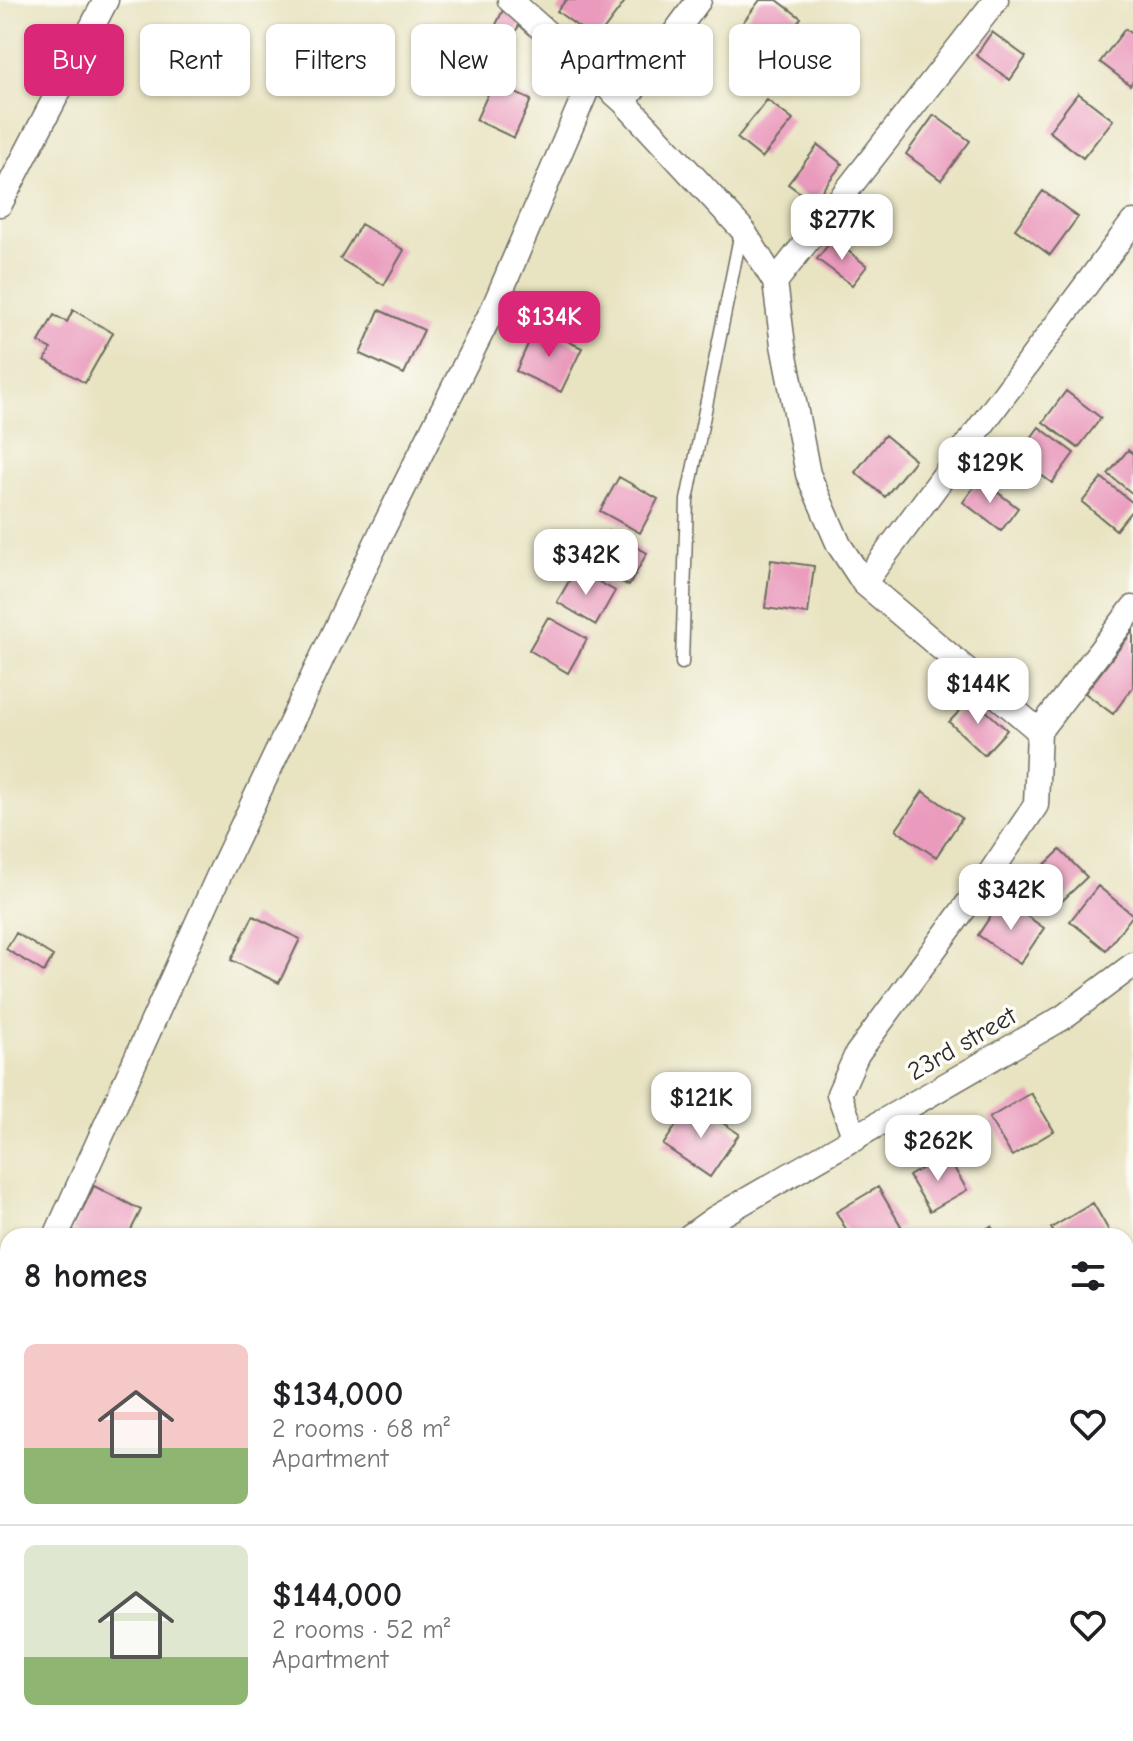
<!DOCTYPE html>
<html lang="en">
<head>
<meta charset="utf-8">
<style>
  body { margin:0; font-family:"Comic Neue",sans-serif; background:#f2f2f2; color:#202124; height:100vh; display:flex; flex-direction:column; font-size:30px; white-space:nowrap }
  * { box-sizing:border-box; margin:0 }
  p { font-size:26px; color:#757577 }
  .icon { flex:none; width:44px; height:44px; fill:none; stroke:currentColor; stroke-width:2; stroke-linecap:round; stroke-linejoin:round }
  .map { position:relative; flex:1; overflow:hidden }
  .drawer { position:absolute; left:0px; top:1228px; width:1134px; height:514px; display:flex; flex-direction:column; background:#fff; border-radius:24px 24px 0 0; box-shadow:0 2px 6px #0004 }
  .drawer>* { flex:none }
  .hud { position:absolute; left:24px; top:24px; width:1086px; height:72px; display:flex; gap:16px }
  .price { position:absolute; translate:-50% -68px; padding:0 18px; border-radius:16px; background:#fff; color:#222; font-size:26px; line-height:52px; filter:drop-shadow(0 2px 4px #0008) }
  .price::after { content:''; position:absolute; left:50%; top:48px; width:24px; height:18px; margin-left:-12px; background:inherit; clip-path:polygon(0 0,100% 0,50% 100%) }
  .price.current { background:#db2777; color:#fff }
  ul { padding:0; list-style:none }
  li { display:flex; align-items:center; gap:24px; height:200px; padding:0 24px }
  li+li { border-top:2px solid #e0e0e0 }
  li span { display:grid; place-items:center; flex:none; width:224px; height:160px; border-radius:12px; color:#555 }
  li>.icon { margin-inline-start:auto }
  span .icon { width:96px; height:96px; fill:#fffc; stroke-width:1 }
  li b { font-size:34px }
  h2 { display:flex; justify-content:space-between; align-items:center; height:96px; padding:0 24px; font-size:34px }
  .pill { padding:0 28px; border-radius:12px; background:#fff; box-shadow:0 2px 6px #0004; font-size:28px; line-height:72px }
  .pill.current { background:#db2777; color:#fff }
  .map>svg:first-child { display:block }
  .building { fill:#ea9bbd }
  .lines { fill:none; stroke-linecap:round; stroke-linejoin:round }
  .lane-casing { stroke:#6d6b60; stroke-width:15 }
  .street-casing { stroke:#6d6b60; stroke-width:27 }
  .lane { stroke:#fff; stroke-width:12 }
  .street { stroke:#fff; stroke-width:24 }
  .labels { text-anchor:middle; dominant-baseline:central; stroke-width:7; stroke-linejoin:round; paint-order:stroke }
  .street-label { font-size:26px; fill:#2b2b2b; stroke:#fdfcf7 }
</style>
</head>
<body>
<div class="map">
<svg width="1133" height="1741" viewBox="0 0 1133 1741">
  <rect width="100%" height="100%" fill="#fdfcf7"/>
  <filter id="ink" filterUnits="userSpaceOnUse"><feTurbulence type="fractalNoise" baseFrequency=".0125" numOctaves="2"/><feDisplacementMap in="SourceGraphic" scale="16" xChannelSelector="R" yChannelSelector="G"/><feConvolveMatrix kernelMatrix="1 2 1 2 8 2 1 2 1" color-interpolation-filters="sRGB"/></filter>
  <filter id="wash" filterUnits="userSpaceOnUse"><feTurbulence type="fractalNoise" baseFrequency=".006" numOctaves="4" result="noise"/><feDisplacementMap in="SourceGraphic" scale="32" xChannelSelector="R" yChannelSelector="G"/><feGaussianBlur stdDeviation="1.8" result="paint"/><feColorMatrix in="noise" values="0 0 0 0 0 0 0 0 0 0 0 0 0 0 0 0 0 1.4 0 .05"/><feComposite in="paint" operator="in"/></filter>
  <g filter="url(#wash)">
    <rect width="100%" height="100%" fill="#e8e3c1"/>
    <g id="blocks">
      <path class="building" d="M 566,0 L 626,0 L 596,40 L 557,11 Z
        M 760,0 L 777,0 L 801,18 L 774,56 L 738,29 Z
        M 503,10 L 522,19 L 510,44 L 491,35 Z
        M 1125,29 L 1133,35 L 1133,81 L 1130,85 L 1100,62 Z
        M 992,32 L 1026,57 L 1010,80 L 976,55 Z
        M 493,83 L 531,100 L 514,138 L 476,120 Z
        M 1078,93 L 1113,120 L 1083,158 L 1049,131 Z
        M 767,100 L 793,120 L 762,158 L 737,138 Z
        M 934,115 L 970,141 L 941,180 L 906,154 Z
        M 818,145 L 842,164 L 813,202 L 788,184 Z
        M 1043,191 L 1078,217 L 1050,255 L 1015,229 Z
        M 361,224 L 404,250 L 384,285 L 340,259 Z
        M 833,239 L 867,266 L 852,285 L 817,259 Z
        M 73,310 L 113,333 L 85,383 L 45,360 L 51,349 L 39,342 L 54,315 L 67,322 Z
        M 379,310 L 424,330 L 404,374 L 360,354 Z
        M 536,326 L 582,348 L 561,392 L 516,371 Z
        M 1066,391 L 1101,418 L 1078,448 L 1043,422 Z
        M 1039,427 L 1074,453 L 1052,483 L 1017,457 Z
        M 885,435 L 915,460 L 885,497 L 855,472 Z
        M 1128,450 L 1133,454 L 1133,494 L 1108,474 Z
        M 619,477 L 658,499 L 640,533 L 600,511 Z
        M 1102,478 L 1133,503 L 1133,509 L 1116,530 L 1082,502 Z
        M 980,479 L 1018,508 L 1001,531 L 963,502 Z
        M 608,531 L 647,553 L 629,586 L 589,564 Z
        M 771,560 L 814,566 L 808,614 L 765,608 Z
        M 576,569 L 615,591 L 596,625 L 557,602 Z
        M 548,617 L 587,639 L 568,673 L 529,650 Z
        M 1133,631 L 1133,687 L 1113,714 L 1085,693 Z
        M 972,698 L 1007,730 L 984,755 L 949,722 Z
        M 923,791 L 962,818 L 936,857 L 896,830 Z
        M 1060,850 L 1087,877 L 1060,903 L 1033,876 Z
        M 1098,886 L 1133,915 L 1106,950 L 1070,921 Z
        M 1002,899 L 1044,928 L 1020,964 L 978,935 Z
        M 253,916 L 300,939 L 279,983 L 231,960 Z
        M 16,933 L 53,956 L 44,972 L 6,949 Z
        M 1031,1093 L 1054,1131 L 1012,1156 L 989,1118 Z
        M 692,1102 L 739,1134 L 710,1177 L 663,1145 Z
        M 946,1154 L 967,1190 L 930,1211 L 909,1176 Z
        M 94,1186 L 141,1210 L 128,1236 L 84,1236 L 72,1230 Z
        M 878,1187 L 901,1226 L 884,1236 L 850,1236 L 836,1212 Z
        M 1093,1203 L 1112,1236 L 1056,1236 L 1051,1228 Z
        M 991,1226 L 997,1236 L 975,1236 Z
        M 1133,1439 L 1133,1478 L 1126,1467 L 1126,1444 Z
        M 862,1734 L 883,1734 L 869,1741 L 866,1741 Z"/>
    </g>
  </g>
  <g filter="url(#ink)">
    <use href="#blocks" fill-opacity="0" stroke="#6d6b60" stroke-width="2"/>
    <g class="lines">
      <g class="lane-casing">
        <path id="lane" d="M 682,663 L 687,500 L 741,232
          M 77,1741 L 81,1734"/>
      </g>
      <g class="street-casing">
        <path id="street" d="M 510,0 L 624,102 L 742,229 L 775,282 L 783,345 L 808,474 L 839,545 L 864,583 L 1039,731 L 1036,805 L 989,875 L 857,1054 L 839,1094 L 855,1139
          M 624,102 L 699,0
          M 0,204 L 106,0
          M 775,282 L 996,0
          M 864,583 L 1133,222
          M 1039,731 L 1133,608
          M 56,1236 L 219,875 L 381,533 L 494,307 L 593,75
          M 690,1236 L 714,1219 L 1062,1018 L 1133,965
          M 1126,1266 L 1133,1278
          M 0,1359 L 8,1341
          M 0,1397 L 8,1401
          M 1126,1530 L 1133,1526
          M 456,1734 L 474,1741
          M 416,1741 L 419,1734
          M 790,1741 L 796,1734"/>
      </g>
      <use href="#lane" class="lane"/>
      <use href="#street" class="street"/>
    </g>
  </g>
  <g class="labels">
    <g class="street-label">
      <text transform="translate(962 1044) rotate(-30)">23rd street</text>
    </g>
  </g>
</svg>
<b class="price" style="left:842px;top:262px">$277K</b>
<b class="price current" style="left:549px;top:359px">$134K</b>
<b class="price" style="left:990px;top:505px">$129K</b>
<b class="price" style="left:586px;top:597px">$342K</b>
<b class="price" style="left:978px;top:726px">$144K</b>
<b class="price" style="left:1011px;top:932px">$342K</b>
<b class="price" style="left:701px;top:1140px">$121K</b>
<b class="price" style="left:938px;top:1183px">$262K</b>
<div class="hud">
<a class="pill current">Buy</a>
<a class="pill">Rent</a>
<a class="pill">Filters</a>
<a class="pill">New</a>
<a class="pill">Apartment</a>
<a class="pill">House</a>
</div>
<section class="drawer">
<h2>8 homes<svg class="icon" aria-label="filters" viewBox="0 0 24 24"><path d="M4 7h16M4 17h16"/><circle cx="9" cy="7" r="2"/><circle cx="15" cy="17" r="2"/></svg></h2>
<ul>
<li><span style="background:linear-gradient(#f6c9c9 65%,#8fb573 0)"><svg class="icon" aria-label="home" viewBox="0 0 24 24"><path d="M3 11l9-7 9 7M6 9v11h12V9"/></svg></span><div><b>$134,000</b><p>2 rooms · 68 m²</p><p>Apartment</p></div><svg class="icon" aria-label="heart" viewBox="0 0 24 24"><path d="M12 20l-8-8c-3-5 5-10 8-4 3-6 11-1 8 4z"/></svg></li>
<li><span style="background:linear-gradient(#dfe7d0 70%,#8fb573 0)"><svg class="icon" aria-label="home" viewBox="0 0 24 24"><path d="M3 11l9-7 9 7M6 9v11h12V9"/></svg></span><div><b>$144,000</b><p>2 rooms · 52 m²</p><p>Apartment</p></div><svg class="icon" aria-label="heart" viewBox="0 0 24 24"><path d="M12 20l-8-8c-3-5 5-10 8-4 3-6 11-1 8 4z"/></svg></li>
</ul>
</section>
</div>
</body>
</html>
